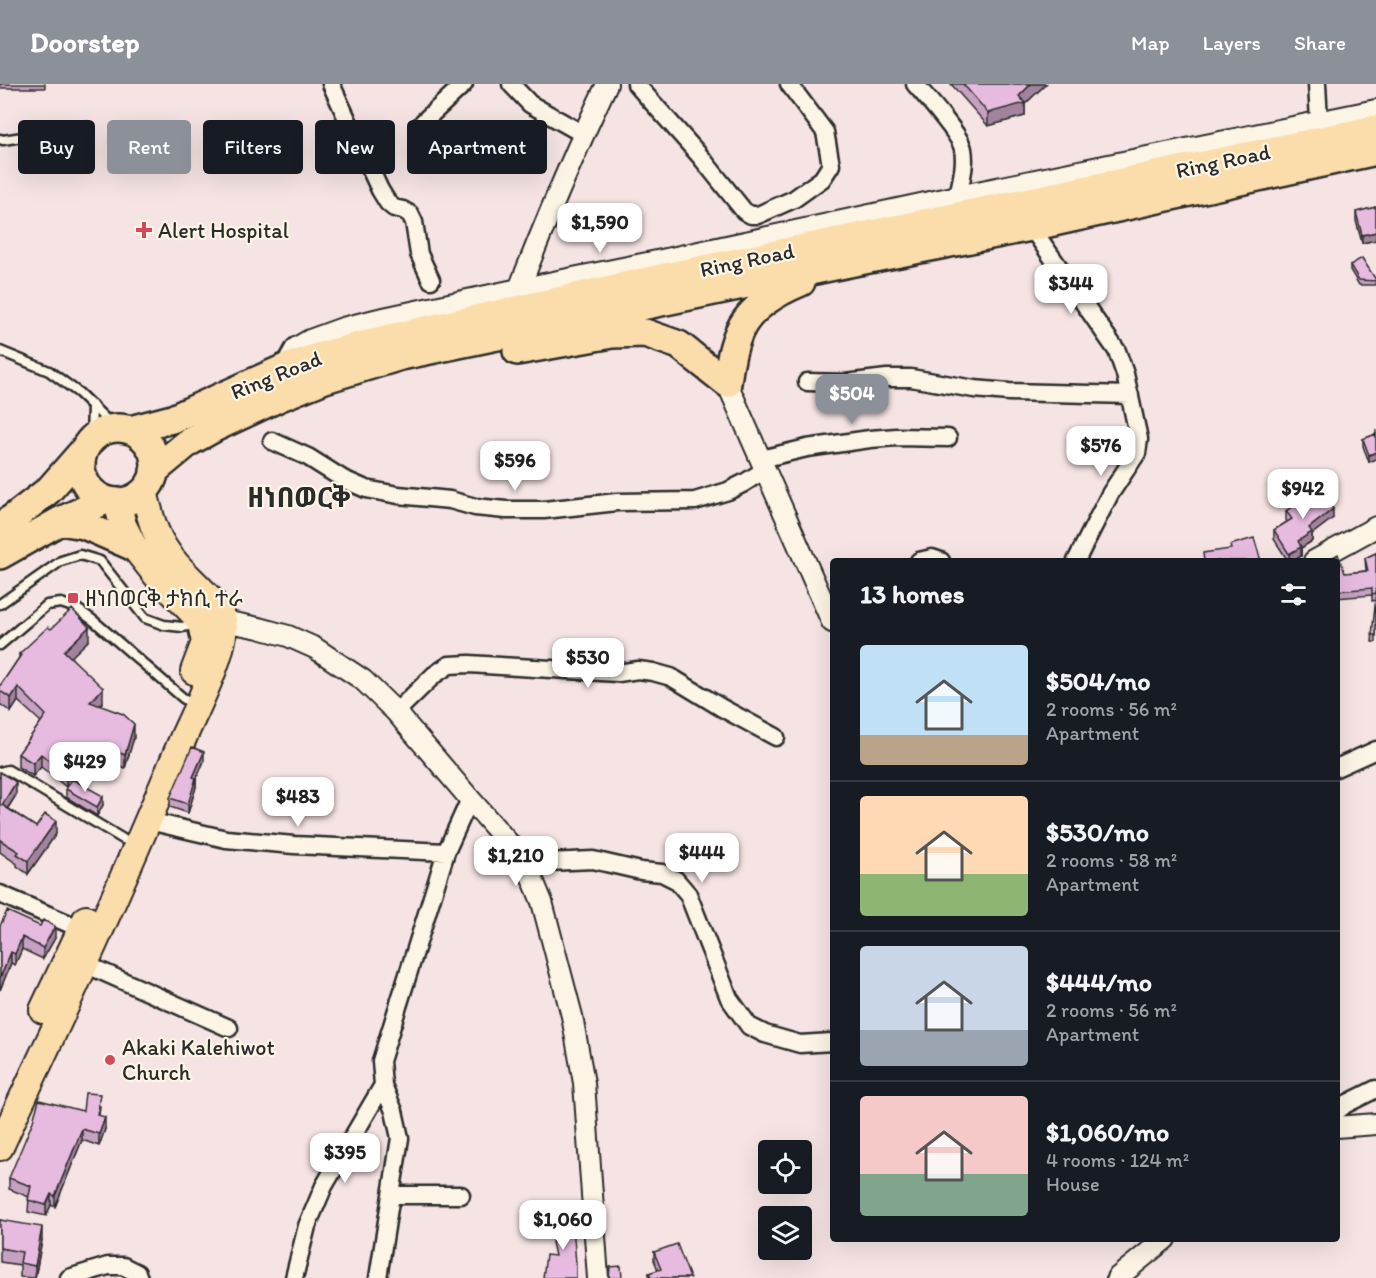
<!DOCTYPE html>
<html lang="en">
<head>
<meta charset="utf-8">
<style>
  body { margin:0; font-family:Itim,"Noto Sans Ethiopic",sans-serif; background:#20242c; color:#f1f3f6; height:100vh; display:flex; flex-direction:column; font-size:22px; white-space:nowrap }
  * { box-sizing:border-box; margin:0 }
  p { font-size:20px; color:#9ea1a6 }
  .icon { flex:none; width:33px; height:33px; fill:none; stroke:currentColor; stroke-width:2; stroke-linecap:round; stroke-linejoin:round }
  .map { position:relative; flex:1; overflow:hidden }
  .side { position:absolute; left:830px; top:474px; width:510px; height:684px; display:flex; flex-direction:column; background:#171b24; border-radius:6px; box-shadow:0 6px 24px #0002 }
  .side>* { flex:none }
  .banner { position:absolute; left:18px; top:36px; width:570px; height:54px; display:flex; gap:12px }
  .tools { position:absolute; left:758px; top:1056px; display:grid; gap:12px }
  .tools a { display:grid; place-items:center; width:54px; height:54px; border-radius:6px; background:#171b24; box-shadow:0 6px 24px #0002; font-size:30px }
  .price { position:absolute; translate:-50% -51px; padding:0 14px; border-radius:12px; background:#fff; color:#222; font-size:20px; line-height:39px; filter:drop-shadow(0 2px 3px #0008) }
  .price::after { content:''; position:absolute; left:50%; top:36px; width:18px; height:14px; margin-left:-9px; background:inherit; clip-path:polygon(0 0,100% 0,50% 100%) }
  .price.selected { background:#8c9099; color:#fff }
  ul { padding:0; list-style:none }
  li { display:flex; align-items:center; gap:18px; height:150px; padding:0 30px }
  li+li { border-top:2px solid #363941 }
  li span { display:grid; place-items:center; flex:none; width:168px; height:120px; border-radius:6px; color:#555 }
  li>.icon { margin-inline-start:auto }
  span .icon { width:72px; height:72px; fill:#fffc; stroke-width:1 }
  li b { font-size:26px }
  h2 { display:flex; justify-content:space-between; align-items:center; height:72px; padding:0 30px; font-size:26px }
  .tag { padding:0 21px; border-radius:6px; background:#171b24; box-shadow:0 6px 24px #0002; font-size:21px; line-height:54px }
  .tag.selected { background:#8c9099; color:#fff }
  header { display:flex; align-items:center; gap:36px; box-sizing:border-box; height:84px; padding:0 30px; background:#8c9099; color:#fff }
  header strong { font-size:28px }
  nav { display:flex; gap:33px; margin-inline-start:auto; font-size:21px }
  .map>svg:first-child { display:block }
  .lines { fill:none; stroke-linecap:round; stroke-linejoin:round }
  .service-casing { stroke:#2b2b2b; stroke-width:13 }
  .minor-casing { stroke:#2b2b2b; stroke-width:21 }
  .tertiary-casing { stroke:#2b2b2b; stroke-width:24 }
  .primary-casing { stroke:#2b2b2b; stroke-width:30 }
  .trunk-casing { stroke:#2b2b2b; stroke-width:32 }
  .service { stroke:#fcf5e5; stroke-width:8 }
  .minor { stroke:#fcf5e5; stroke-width:16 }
  .tertiary { stroke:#fcf5e5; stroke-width:20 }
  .primary { stroke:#fbddab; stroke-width:26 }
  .trunk { stroke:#fbddab; stroke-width:27 }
  .wall { fill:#c7a1c1; stroke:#2b2b2b; stroke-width:1.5 }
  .shaded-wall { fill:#a2839d; stroke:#2b2b2b; stroke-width:1.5 }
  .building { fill:#e7bbe0; stroke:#2b2b2b; stroke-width:1.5 }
  .poi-dot { fill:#d1495b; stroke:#fcf5e5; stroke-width:2 }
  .labels { text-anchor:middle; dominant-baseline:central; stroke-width:4.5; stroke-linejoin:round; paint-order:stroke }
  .street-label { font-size:22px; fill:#2b2b2b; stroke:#fcf5e5 }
  .poi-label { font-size:22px; fill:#2b2b2b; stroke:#fcf5e5; text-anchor:start }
  .district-label { font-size:28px; font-weight:bold; fill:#2b2b2b; stroke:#fcf5e5 }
</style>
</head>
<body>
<header>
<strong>Doorstep</strong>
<nav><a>Map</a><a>Layers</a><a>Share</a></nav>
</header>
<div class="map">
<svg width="1376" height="1194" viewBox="0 0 1376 1194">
  <rect width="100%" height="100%" fill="#f6e4e4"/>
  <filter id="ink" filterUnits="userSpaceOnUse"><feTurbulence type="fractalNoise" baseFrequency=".0167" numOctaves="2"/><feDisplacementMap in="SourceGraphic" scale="12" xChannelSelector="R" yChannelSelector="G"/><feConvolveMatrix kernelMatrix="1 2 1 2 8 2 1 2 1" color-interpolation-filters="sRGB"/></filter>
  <g filter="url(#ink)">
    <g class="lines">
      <g class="service-casing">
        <path id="service" d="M 0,55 L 3,56 L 87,43
          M 0,267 L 49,287 L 79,309 L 115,344
          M 91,356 L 92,321
          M 0,520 L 61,477 L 80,471 L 100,477 L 145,534 L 164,541 L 182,543 L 198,540
          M 0,561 L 47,521 L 61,519 L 76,524 L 94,537 L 183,614 L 195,622
          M 0,688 L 8,686 L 123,755"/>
      </g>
      <g class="minor-casing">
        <path id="minor" d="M 331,0 L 380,106 L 388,119 L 394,124 L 403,126 L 410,130 L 414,138 L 419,170 L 431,196
          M 511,0 L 530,20 L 583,50
          M 636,0 L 700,72 L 744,127 L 751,131 L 758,131 L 794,115 L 822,95 L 831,81 L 825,48 L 789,0
          M 915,0 C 926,13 960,50 963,65 C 966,81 961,96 958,112
          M 1317,0 L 1319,37
          M 423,38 L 464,0
          M 1031,143 L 1117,267 L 1125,290 L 1139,355 L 1137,369 L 1110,410 L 1076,477
          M 807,298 L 845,299 L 887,294 L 911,294 L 974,305 L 1009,308 L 1130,311
          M 272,357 L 308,373 L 343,395 L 366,405 L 398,411 L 450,416 L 475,423 L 506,426 L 544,426 L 617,418 L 695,417 L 728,407 L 744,399 L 766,385
          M 761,375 L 807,364 L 870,355 L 897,353 L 948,354
          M 919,477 L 932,474 L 941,477
          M 396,628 L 434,591 L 449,581 L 469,580 L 618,589 L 638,586 L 653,588 L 671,593 L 722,624 L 776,653
          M 1336,684 L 1376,666
          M 149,737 L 226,755 L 294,761 L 446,768
          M 526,779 L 593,776 L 641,787 L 662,789 L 676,796 L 688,810 L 729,914 L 749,942 L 765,950 L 800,960 L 832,958
          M 0,810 L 81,845
          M 85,880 L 229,944
          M 1336,1028 L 1346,1020 L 1376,1005
          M 391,1111 L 461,1111
          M 69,1194 L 108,1182 L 123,1182 L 137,1189 L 139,1194
          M 294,1194 L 307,1142 L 324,1102 L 383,1001
          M 378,1194 L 400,1054 L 394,1027 L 383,1001 L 381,977 L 446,768 L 470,715"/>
      </g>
      <g class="tertiary-casing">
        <path id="tertiary" d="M 519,205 C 546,136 575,67 607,0
          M 285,284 L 296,264 L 310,256 L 343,244 L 379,235 L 519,205 L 657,177 L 958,112 L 1376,26
          M 727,299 L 832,538
          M 1314,477 L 1376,443
          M 212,538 L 224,537 L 259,544 L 288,552 L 315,564 L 363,596 L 396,628 L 470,715 L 526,779 L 542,818 L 572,932 L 584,999 L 598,1194
          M 1336,1043 L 1376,1040
          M 1117,1194 L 1165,1155"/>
      </g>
      <g class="primary-casing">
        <path id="primary" d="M 117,418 L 123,441 L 134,463 L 157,492 L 194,530 L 201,540 L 205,558 L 194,587
          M 43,926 L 86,835
          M 0,1063 C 28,1001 58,940 86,877 C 120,803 152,727 184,652 C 195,627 229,561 223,536 C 219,519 189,495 177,481 C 156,457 151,437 144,407"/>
      </g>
      <g class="trunk-casing">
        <path id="trunk" d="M 517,267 L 612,250 L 645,249 L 679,261 L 727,299
          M 727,299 C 729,282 732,264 739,248 C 750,223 777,208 801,198
          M81 381a37 37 0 1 1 74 0a37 37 0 1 1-74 0Z
          M 130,346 L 172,335 L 285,284 L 320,272 L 389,254 L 670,192 L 1376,45
          M 154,387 L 189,358 L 216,343 L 278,314 L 325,295 L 401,272 L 849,179 L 1031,143 L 1376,67
          M 60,437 L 84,441 L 134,463
          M 0,442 L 13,434 L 49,406 L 84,366
          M 0,471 L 60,437 L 106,416"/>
      </g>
      <use href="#service" class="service"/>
      <use href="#minor" class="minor"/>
      <use href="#tertiary" class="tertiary"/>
      <use href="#primary" class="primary"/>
      <use href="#trunk" class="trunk"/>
    </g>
    <path class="wall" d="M 0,0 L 45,0 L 45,4 L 0,4 Z
      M 951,0 L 1046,0 L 1025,20 L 1025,32 L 988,42 Z
      M 1376,123 L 1376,156 L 1362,159 L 1356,137 L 1356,128 Z
      M 1350,181 L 1376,196 L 1376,201 L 1359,201 L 1350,186 Z
      M 1376,346 L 1376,375 L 1369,378 L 1363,362 L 1363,355 L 1376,350 Z
      M 1300,416 L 1333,434 L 1312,450 L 1312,457 L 1301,464 L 1301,472 L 1293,477 L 1288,477 L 1274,455 L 1274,446 L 1287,438 L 1286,436 L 1286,427 L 1300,418 Z
      M 1376,469 L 1376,558 L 1372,558 L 1376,516 L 1372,517 L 1372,511 L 1336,514 L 1336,477 L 1345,489 L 1366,487 L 1365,474 Z
      M 51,545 L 89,556 L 71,573 L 103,618 L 99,621 L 134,653 L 125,684 L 94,672 L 73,696 L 103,721 L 97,732 L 66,713 L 66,705 L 70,699 L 66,703 L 41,683 L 33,692 L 18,683 L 18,670 L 41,638 L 18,617 L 11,628 L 0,620 L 0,602 L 19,574 L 19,570 Z
      M 204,677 L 196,696 L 196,703 L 188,729 L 170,723 L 170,714 Z
      M 0,689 L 16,711 L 8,724 L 36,743 L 56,750 L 28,790 L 17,782 L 17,780 L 0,768 Z
      M 0,842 L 55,854 L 43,875 L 22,865 L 15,881 L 11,879 L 0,906 Z
      M 100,1022 L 99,1032 L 105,1045 L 99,1062 L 82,1056 L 55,1123 L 51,1121 L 46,1132 L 28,1128 L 29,1113 L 9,1105 L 9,1094 L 83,1027 Z
      M 0,1136 L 42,1156 L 35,1194 L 20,1193 L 20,1181 L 0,1178 Z
      M 654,1168 L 690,1194 L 649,1194 L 649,1189 L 658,1186 L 654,1176 Z"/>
    <path class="shaded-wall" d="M 1031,0 L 1046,0 L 1025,20 L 1025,32 L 988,42 L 988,29 L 1019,12 Z
      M 1376,148 L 1376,156 L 1362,159 L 1362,151 Z
      M 1376,368 L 1376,375 L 1369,378 L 1369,371 Z
      M 1333,425 L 1333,434 L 1312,450 L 1312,457 L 1301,464 L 1301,472 L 1293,477 L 1289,477 L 1289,470 L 1298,457 L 1309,444 Z
      M 89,543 L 89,556 L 64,580 L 64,567 Z
      M 18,603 L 18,617 L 11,628 L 11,614 Z
      M 103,604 L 103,618 L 90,631 L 90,618 Z
      M 134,640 L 134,653 L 125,684 L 125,671 Z
      M 94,659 L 94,672 L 66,703 L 66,690 Z
      M 204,668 L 204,677 L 196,696 L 196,703 L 188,729 L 188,720 L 193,693 Z
      M 41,670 L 41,683 L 33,692 L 33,679 Z
      M 16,698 L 16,711 L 2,733 L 2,721 Z
      M 103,712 L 103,721 L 97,732 L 97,723 Z
      M 56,737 L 56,750 L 28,790 L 28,777 Z
      M 55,842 L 55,854 L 43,875 L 43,864 Z
      M 22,853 L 22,865 L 15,881 L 15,870 Z
      M 11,868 L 11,879 L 0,906 L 0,894 Z
      M 105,1033 L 105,1045 L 99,1062 L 99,1050 Z
      M 82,1045 L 82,1056 L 55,1123 L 55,1112 Z
      M 51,1110 L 51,1121 L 46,1132 L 46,1121 Z
      M 42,1143 L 42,1156 L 35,1194 L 35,1182 Z"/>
    <path class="building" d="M 963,0 L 1031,0 L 1019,12 L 1025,19 L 988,29 Z
      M 1376,123 L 1376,148 L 1362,151 L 1356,128 Z
      M 1362,174 L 1376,196 L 1376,197 L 1359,196 L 1350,181 Z
      M 1376,350 L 1376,368 L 1369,371 L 1363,355 Z
      M 1315,403 L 1333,425 L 1309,444 L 1312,448 L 1298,457 L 1301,463 L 1289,470 L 1274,446 L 1292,435 L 1286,427 L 1301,417 L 1300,416 Z
      M 1254,454 L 1261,477 L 1204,477 L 1203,469 L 1231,465 L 1230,461 Z
      M 1376,469 L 1376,509 L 1372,510 L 1372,504 L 1336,507 L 1336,477 L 1326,477 L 1338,470 L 1345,489 L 1368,487 L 1365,474 Z
      M 1376,513 L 1376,551 L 1372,551 Z
      M 72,525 L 89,543 L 64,567 L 103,604 L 90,618 L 123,630 L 134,640 L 125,671 L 94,659 L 66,690 L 41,670 L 33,679 L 18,670 L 46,631 L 18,603 L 11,614 L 0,607 L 0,602 L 21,571 L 19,570 L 48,543 L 51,545 Z
      M 192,663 L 204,668 L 193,693 L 196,694 L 188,720 L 170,714 Z
      M 0,688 L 16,698 L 2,721 L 36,743 L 45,730 L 56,737 L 28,777 L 17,770 L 19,768 L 0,756 Z
      M 72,695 L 103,712 L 97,723 L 66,705 Z
      M 7,827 L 40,842 L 43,836 L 55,842 L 43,864 L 22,853 L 15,870 L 11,868 L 0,894 L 0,842 Z
      M 85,1009 L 100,1010 L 97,1031 L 105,1033 L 99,1050 L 82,1045 L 55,1112 L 51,1110 L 46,1121 L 28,1116 L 31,1102 L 9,1094 L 33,1037 L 39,1016 L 83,1027 Z
      M 572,1128 L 576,1180 L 576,1194 L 543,1194 L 546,1171 L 555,1172 L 552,1158 L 559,1157 L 557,1129 Z
      M 0,1136 L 42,1143 L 35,1182 L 20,1179 L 22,1168 L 0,1164 Z
      M 677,1160 L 690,1194 L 651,1194 L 649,1189 L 661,1185 L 654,1168 Z
      M 621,1182 L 622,1194 L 609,1194 L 610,1183 Z"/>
  </g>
  <g class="poi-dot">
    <path d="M141 137h6v6h6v6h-6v6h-6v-6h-6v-6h6z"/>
    <rect x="67" y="508" width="12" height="12" rx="3"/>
    <circle cx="110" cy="976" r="6"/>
  </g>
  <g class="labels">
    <g class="street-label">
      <text transform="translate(1223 77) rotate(-12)">Ring Road</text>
      <text transform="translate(747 176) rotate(-12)">Ring Road</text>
      <text transform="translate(276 291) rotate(-22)">Ring Road</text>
    </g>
    <g class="poi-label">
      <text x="158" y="146">Alert Hospital</text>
      <text x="85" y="514">ዘነበወርቅ ታክሲ ተራ</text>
      <text x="122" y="963">Akaki Kalehiwot<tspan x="122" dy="25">Church</tspan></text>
    </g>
    <g class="district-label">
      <text x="299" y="413">ዘነበወርቅ</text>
    </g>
  </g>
</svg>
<div class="tools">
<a><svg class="icon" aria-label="locate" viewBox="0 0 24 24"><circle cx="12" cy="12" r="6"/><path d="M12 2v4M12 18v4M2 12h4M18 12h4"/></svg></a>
<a><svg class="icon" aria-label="layers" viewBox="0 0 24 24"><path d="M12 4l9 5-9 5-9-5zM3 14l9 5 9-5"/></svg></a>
</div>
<b class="price" style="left:600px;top:170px">$1,590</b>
<b class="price" style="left:1071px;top:231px">$344</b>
<b class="price selected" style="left:852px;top:341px">$504</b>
<b class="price" style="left:1101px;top:393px">$576</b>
<b class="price" style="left:515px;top:408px">$596</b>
<b class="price" style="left:1303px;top:436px">$942</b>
<b class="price" style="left:588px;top:605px">$530</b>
<b class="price" style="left:85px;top:709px">$429</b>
<b class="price" style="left:298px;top:744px">$483</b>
<b class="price" style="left:702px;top:800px">$444</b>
<b class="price" style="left:516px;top:803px">$1,210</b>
<b class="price" style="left:345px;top:1100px">$395</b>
<b class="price" style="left:563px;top:1167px">$1,060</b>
<div class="banner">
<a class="tag">Buy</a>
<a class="tag selected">Rent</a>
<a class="tag">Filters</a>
<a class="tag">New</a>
<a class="tag">Apartment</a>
</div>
<section class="side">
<h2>13 homes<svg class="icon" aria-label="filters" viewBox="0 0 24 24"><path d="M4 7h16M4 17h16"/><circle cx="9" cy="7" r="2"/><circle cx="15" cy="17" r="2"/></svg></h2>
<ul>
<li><span style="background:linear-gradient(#bfe0f5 75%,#b9a48a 0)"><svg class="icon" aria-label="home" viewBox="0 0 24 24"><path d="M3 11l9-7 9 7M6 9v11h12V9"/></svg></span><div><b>$504/mo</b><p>2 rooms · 56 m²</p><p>Apartment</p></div></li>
<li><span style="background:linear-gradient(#ffd9b3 65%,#8fb573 0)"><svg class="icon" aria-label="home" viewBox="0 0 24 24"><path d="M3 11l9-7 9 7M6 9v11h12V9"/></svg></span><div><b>$530/mo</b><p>2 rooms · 58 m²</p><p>Apartment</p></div></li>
<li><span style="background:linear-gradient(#c9d6e8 70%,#9aa5b1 0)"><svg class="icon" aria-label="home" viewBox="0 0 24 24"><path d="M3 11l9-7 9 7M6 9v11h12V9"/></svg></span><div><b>$444/mo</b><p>2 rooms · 56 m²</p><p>Apartment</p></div></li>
<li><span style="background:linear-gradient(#f6c9c9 65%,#7fa58c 0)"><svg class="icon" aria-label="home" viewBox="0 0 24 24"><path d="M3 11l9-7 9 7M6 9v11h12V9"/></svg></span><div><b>$1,060/mo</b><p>4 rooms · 124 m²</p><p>House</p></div></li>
</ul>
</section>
</div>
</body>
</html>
